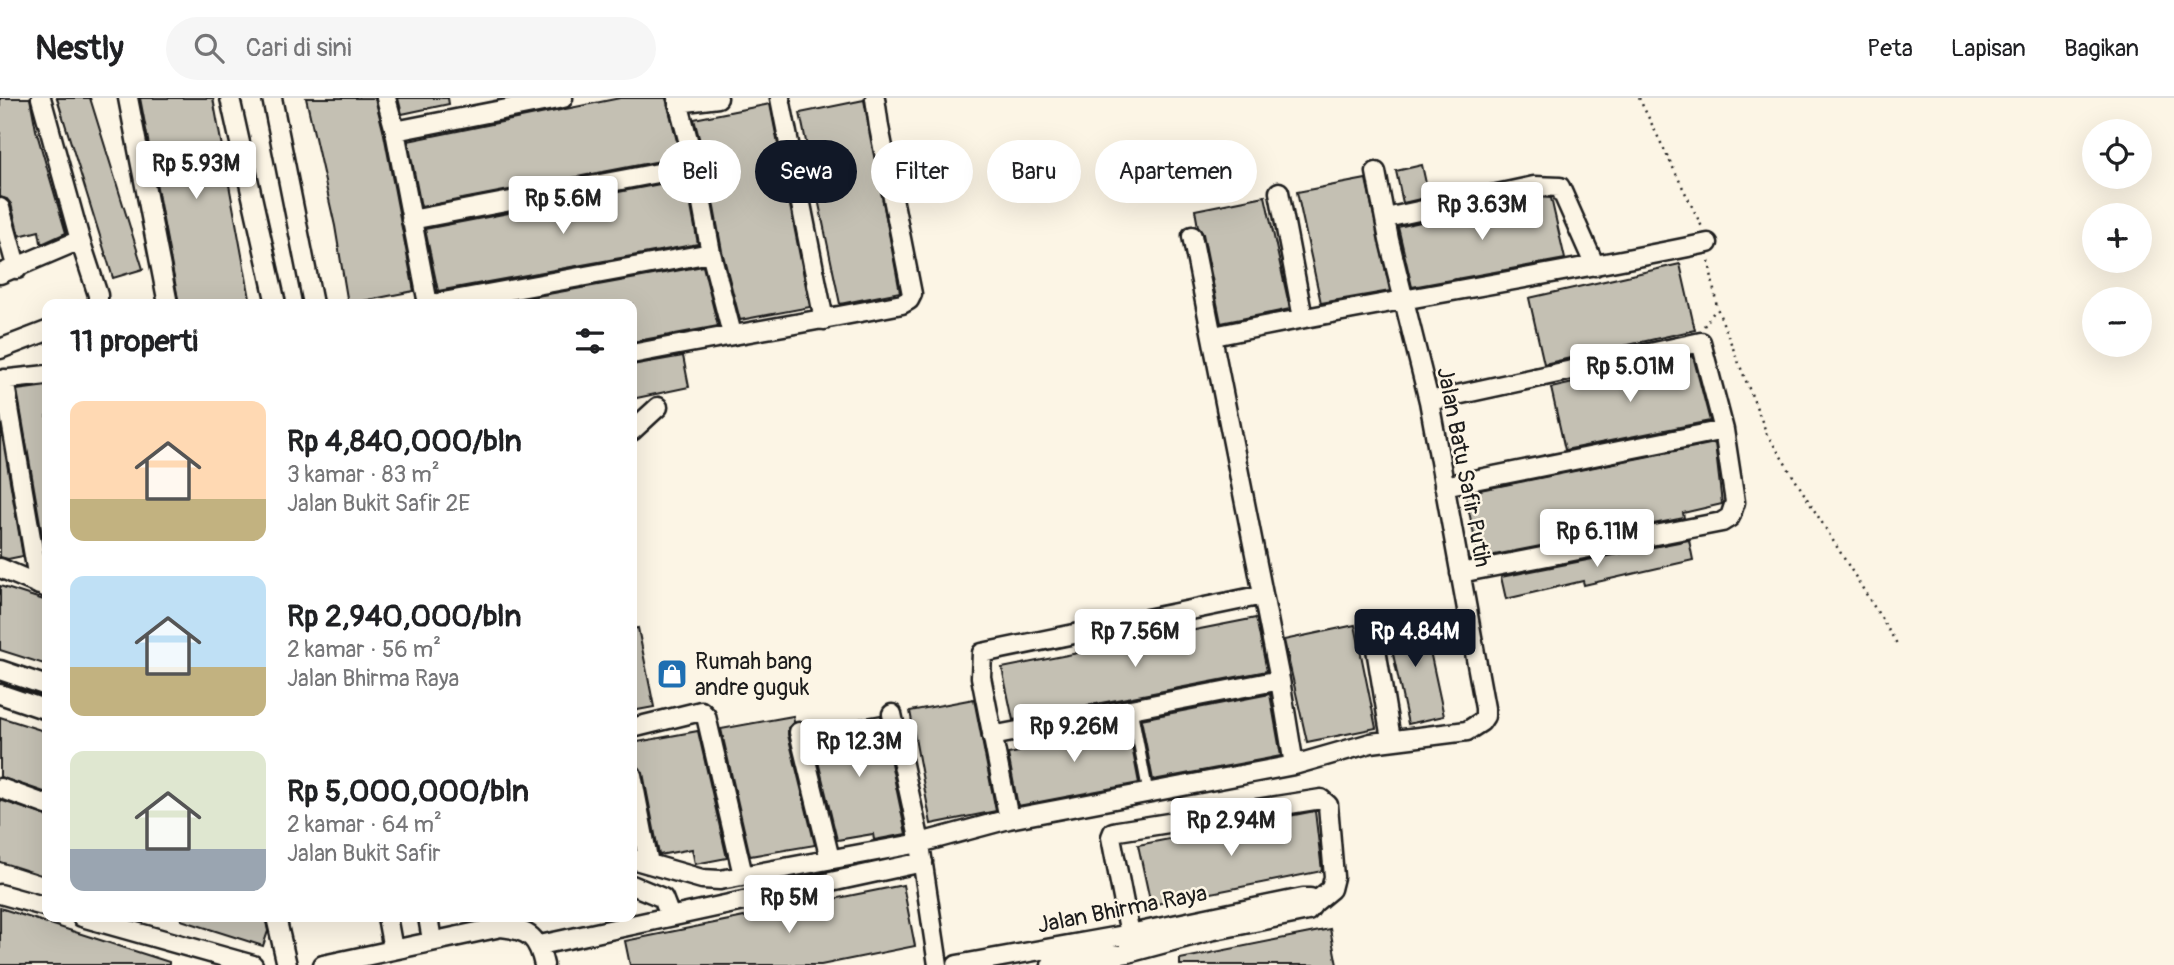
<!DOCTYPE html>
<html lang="id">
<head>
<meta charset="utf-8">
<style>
  body { margin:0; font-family:Pangolin,sans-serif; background:#f6f6f6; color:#202124; height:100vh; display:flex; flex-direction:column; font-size:26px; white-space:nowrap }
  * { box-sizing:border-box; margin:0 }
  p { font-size:23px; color:#757577 }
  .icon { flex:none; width:38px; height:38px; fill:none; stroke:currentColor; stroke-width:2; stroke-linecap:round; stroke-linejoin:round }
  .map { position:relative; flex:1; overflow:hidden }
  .panel { position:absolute; left:42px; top:201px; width:595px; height:623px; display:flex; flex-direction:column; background:#fff; border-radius:14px; box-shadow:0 7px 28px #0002 }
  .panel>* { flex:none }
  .top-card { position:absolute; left:658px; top:42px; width:665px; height:63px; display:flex; gap:14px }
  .fabs { position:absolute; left:2082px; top:21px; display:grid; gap:14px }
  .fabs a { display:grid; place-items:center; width:70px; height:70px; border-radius:50%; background:#fff; box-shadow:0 7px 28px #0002; font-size:35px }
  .price { position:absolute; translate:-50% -60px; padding:0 16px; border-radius:7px; background:#fff; color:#222; font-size:23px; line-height:46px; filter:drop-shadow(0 2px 4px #0008) }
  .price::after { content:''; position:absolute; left:50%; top:42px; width:21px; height:16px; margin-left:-10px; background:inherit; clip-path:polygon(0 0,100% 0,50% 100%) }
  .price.active { background:#111827; color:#fff }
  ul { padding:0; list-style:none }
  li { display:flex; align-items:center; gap:21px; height:175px; padding:0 28px }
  li span { display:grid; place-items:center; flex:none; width:196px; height:140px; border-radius:14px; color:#555 }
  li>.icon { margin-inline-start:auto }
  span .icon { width:84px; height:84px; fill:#fffc; stroke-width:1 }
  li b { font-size:30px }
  h2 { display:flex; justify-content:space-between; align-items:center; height:84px; padding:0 28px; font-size:30px }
  .pill { padding:0 24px; border-radius:32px; background:#fff; box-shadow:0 7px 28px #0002; font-size:24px; line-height:63px }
  .pill.active { background:#111827; color:#fff }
  header { display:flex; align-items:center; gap:42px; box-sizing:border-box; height:98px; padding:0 35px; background:#fff; border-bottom:2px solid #e0e0e0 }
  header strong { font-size:33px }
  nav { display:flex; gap:38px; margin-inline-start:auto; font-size:24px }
  .search { width:490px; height:63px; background:#f6f6f6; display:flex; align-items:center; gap:18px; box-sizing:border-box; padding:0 24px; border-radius:38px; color:#757577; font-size:26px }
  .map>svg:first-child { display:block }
  .building { fill:#c4c0b3; stroke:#1c1c1c; stroke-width:2 }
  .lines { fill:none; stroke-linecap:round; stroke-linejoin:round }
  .lane-casing { stroke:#1c1c1c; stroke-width:14 }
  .street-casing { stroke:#1c1c1c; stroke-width:23 }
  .path { stroke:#1c1c1c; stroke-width:2.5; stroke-dasharray:2 5; stroke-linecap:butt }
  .lane { stroke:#fcf5e5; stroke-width:9 }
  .street { stroke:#fcf5e5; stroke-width:18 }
  .labels { text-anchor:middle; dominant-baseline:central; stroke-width:5; stroke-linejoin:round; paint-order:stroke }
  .street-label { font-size:23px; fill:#1c1c1c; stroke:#fcf5e5 }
  .poi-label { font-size:23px; fill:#1c1c1c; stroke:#fcf5e5; text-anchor:start }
</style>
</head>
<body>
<header>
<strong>Nestly</strong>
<div class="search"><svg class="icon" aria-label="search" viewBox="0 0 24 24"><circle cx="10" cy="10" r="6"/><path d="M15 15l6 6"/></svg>Cari di sini</div>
<nav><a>Peta</a><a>Lapisan</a><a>Bagikan</a></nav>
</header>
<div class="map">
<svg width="2174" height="867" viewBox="0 0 2174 867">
  <rect width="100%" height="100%" fill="#fcf5e5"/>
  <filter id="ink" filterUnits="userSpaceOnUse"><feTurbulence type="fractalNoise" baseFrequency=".0143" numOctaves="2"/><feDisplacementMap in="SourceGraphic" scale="14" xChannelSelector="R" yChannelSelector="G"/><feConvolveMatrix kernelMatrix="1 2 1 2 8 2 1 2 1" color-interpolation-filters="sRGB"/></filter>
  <g filter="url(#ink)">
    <path class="building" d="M 0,0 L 30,0 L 36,32 L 66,135 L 44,145 L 41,145 L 39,133 L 19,138 L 11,106 L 7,101 L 0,99 Z
      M 57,0 L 90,0 L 143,171 L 113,180 Z
      M 140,0 L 213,0 L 251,206 L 179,206 Z
      M 306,0 L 375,0 L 384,36 L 414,193 L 348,206 L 335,128 Z
      M 398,0 L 448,0 L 449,6 L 402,16 Z
      M 620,0 L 666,0 L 681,59 L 421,109 L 408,43 Z
      M 864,2 L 900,194 L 840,206 L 800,15 Z
      M 770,6 L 810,209 L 740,222 L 722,153 L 706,66 L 694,21 Z
      M 1422,67 L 1429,99 L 1403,105 L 1396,73 Z
      M 686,81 L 698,146 L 438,193 L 425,131 Z
      M 1366,81 L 1390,193 L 1321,205 L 1297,94 Z
      M 1265,98 L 1290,211 L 1221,225 L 1203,136 L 1198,129 L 1195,112 Z
      M 1535,99 L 1551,100 L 1565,161 L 1412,189 L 1398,129 Z
      M 1680,166 L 1695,232 L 1544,266 L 1529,200 Z
      M 703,168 L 718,228 L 632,244 L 632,206 L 493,206 Z
      M 683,258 L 689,289 L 632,301 L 632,267 Z
      M 1693,258 L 1710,323 L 1565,352 L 1551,290 Z
      M 47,288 L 47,454 L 45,454 L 17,292 Z
      M 0,325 L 23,458 L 8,461 L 0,459 Z
      M 1715,345 L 1722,406 L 1683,415 L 1684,420 L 1479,460 L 1465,395 Z
      M 1689,442 L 1693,462 L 1584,487 L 1583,483 L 1506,501 L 1501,479 Z
      M 0,488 L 47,503 L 47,567 L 0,552 Z
      M 1422,516 L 1444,618 L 1408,626 L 1386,523 Z
      M 1256,520 L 1267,573 L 1013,622 L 1002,570 Z
      M 1355,527 L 1376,630 L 1307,644 L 1284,542 Z
      M 638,530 L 654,609 L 632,613 L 632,531 Z
      M 1270,596 L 1281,658 L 1153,682 L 1141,621 Z
      M 974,601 L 996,713 L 931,726 L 910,613 Z
      M 881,617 L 906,736 L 874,742 L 873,736 L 837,742 L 810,630 Z
      M 793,618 L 794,624 L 788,630 L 788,637 L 815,747 L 750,758 L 721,631 Z
      M 0,619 L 47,634 L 47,695 L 0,679 Z
      M 1127,623 L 1139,685 L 1018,708 L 1008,656 L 1019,654 L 1017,645 Z
      M 698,633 L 727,760 L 695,766 L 692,751 L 659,757 L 643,675 L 636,667 L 632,645 Z
      M 0,702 L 47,718 L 47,779 L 0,764 Z
      M 1315,713 L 1322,773 L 1151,807 L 1138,747 Z
      M 903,787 L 915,848 L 821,867 L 630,867 L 625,843 Z
      M 0,810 L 169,864 L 169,867 L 0,867 Z
      M 181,819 L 265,819 L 268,833 L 263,848 L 181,822 Z
      M 1330,831 L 1337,867 L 1180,867 L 1180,861 Z"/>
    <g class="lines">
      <g class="lane-casing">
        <path id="lane" d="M 1132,611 L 1148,694"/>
      </g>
      <g class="street-casing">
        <path id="street" d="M 41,0 L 80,142 L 98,197 L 98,206
          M 128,0 L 168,206
          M 230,0 L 276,206
          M 272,0 L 313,206
          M 386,0 L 395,33 L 428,206
          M 677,0 L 695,68 L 711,155 L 732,236
          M 780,0 L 824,222
          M 678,5 L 718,0
          M 395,33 L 563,0
          M 1279,94 L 1303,220
          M 0,110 L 17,171
          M 1386,120 L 1534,88 L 1560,89 L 1595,168
          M 411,122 L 695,68
          M 1192,138 L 1280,582 L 1294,667
          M 0,176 L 80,142
          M 432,206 L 711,155
          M 1214,238 C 1378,204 1544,179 1708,145
          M 0,251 L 47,233
          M 632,256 C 722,238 812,224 902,206 L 909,202 L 912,196 L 879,29 L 875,0
          M 4,281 L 39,487
          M 0,282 L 47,277
          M 1429,303 L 1701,244 L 1724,332 L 1735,404 L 1730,419 L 1722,424 L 1460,475
          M 632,333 L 658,309
          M 1444,388 L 1724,332
          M 0,470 L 47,490
          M 1373,533 L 1391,641
          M 0,572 L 47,588
          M 0,596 L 47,612
          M 892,616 L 919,740 L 938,867
          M 632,630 L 701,613 L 706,618 L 743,777
          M 799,634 L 830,761
          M 992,638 L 1280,582
          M 632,677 L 649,766
          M 0,690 L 47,707
          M 1009,721 L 981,579 L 982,555 L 1263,497
          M 632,761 L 702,781 L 720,782 L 920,745 L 1009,721 L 1294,667 L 1371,645 L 1467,633 L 1481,624 L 1485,618 L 1485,610 L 1429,303 L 1389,142 L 1376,74
          M 632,787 L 663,800 L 670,818
          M 0,796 L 47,809
          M 82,819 L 253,867
          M 276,819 L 287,867
          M 387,819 L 393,851
          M 428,819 L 432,842
          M 1129,846 L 1130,836 L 1111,739 L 1113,734 L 1118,733 L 1321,701 L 1328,707 L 1334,779 L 1331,791 L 1314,805
          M 540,847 L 923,764
          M 323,867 L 501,829 C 530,832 538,840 544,867
          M 957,867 L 1130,836 L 1303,800 L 1310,800 L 1314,805 L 1308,813 L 1210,833 L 1128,855 L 1051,867"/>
      </g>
      <path class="path" d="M 1639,0 L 1702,129
        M 1709,163 L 1717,210 L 1767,336 L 1899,549
        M 1704,228 L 1716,211"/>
      <use href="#lane" class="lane"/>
      <use href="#street" class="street"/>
    </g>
  </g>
  <defs>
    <g id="shop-square" transform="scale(1.575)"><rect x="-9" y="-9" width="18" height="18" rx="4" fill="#1f6fb2" stroke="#fcf5e5"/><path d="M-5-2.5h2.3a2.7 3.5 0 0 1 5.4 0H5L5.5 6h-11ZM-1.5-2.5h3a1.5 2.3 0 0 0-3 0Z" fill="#fff"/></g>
  </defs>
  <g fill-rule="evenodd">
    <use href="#shop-square" x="672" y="576"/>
  </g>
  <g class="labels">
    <g class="street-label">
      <text transform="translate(1464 369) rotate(79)">Jalan Batu Safir Putih</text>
      <text transform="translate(1122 811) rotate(-11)">Jalan Bhirma Raya</text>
    </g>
    <g class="poi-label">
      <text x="695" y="563">Rumah bang<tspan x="695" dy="26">andre guguk</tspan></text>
    </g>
  </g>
</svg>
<div class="fabs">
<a><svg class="icon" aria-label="locate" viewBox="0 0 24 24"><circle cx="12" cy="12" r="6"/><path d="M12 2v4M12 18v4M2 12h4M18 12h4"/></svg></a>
<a>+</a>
<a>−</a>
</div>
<b class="price" style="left:196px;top:103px">Rp 5.93M</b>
<b class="price" style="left:563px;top:138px">Rp 5.6M</b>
<b class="price" style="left:1482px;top:144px">Rp 3.63M</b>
<b class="price" style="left:1630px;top:306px">Rp 5.01M</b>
<b class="price" style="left:1597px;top:471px">Rp 6.11M</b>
<b class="price" style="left:1135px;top:571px">Rp 7.56M</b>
<b class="price active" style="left:1415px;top:571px">Rp 4.84M</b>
<b class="price" style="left:1074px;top:666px">Rp 9.26M</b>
<b class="price" style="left:859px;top:681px">Rp 12.3M</b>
<b class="price" style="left:1231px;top:760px">Rp 2.94M</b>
<b class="price" style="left:789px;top:837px">Rp 5M</b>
<div class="top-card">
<a class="pill">Beli</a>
<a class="pill active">Sewa</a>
<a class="pill">Filter</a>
<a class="pill">Baru</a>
<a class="pill">Apartemen</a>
</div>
<section class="panel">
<h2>11 properti<svg class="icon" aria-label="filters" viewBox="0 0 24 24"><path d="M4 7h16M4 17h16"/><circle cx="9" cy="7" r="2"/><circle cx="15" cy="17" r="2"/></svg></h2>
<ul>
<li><span style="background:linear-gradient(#ffd9b3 70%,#c2b280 0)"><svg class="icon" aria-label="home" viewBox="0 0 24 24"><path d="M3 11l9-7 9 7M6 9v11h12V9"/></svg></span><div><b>Rp 4,840,000/bln</b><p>3 kamar · 83 m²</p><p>Jalan Bukit Safir 2E</p></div></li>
<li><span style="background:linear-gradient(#bfe0f5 65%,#c2b280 0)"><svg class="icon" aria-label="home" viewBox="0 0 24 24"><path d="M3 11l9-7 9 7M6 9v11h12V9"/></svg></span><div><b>Rp 2,940,000/bln</b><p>2 kamar · 56 m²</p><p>Jalan Bhirma Raya</p></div></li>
<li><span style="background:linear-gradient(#dfe7d0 70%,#9aa5b1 0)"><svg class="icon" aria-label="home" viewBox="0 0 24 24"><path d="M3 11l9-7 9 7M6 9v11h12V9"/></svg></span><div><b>Rp 5,000,000/bln</b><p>2 kamar · 64 m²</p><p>Jalan Bukit Safir</p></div></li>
</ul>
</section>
</div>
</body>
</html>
